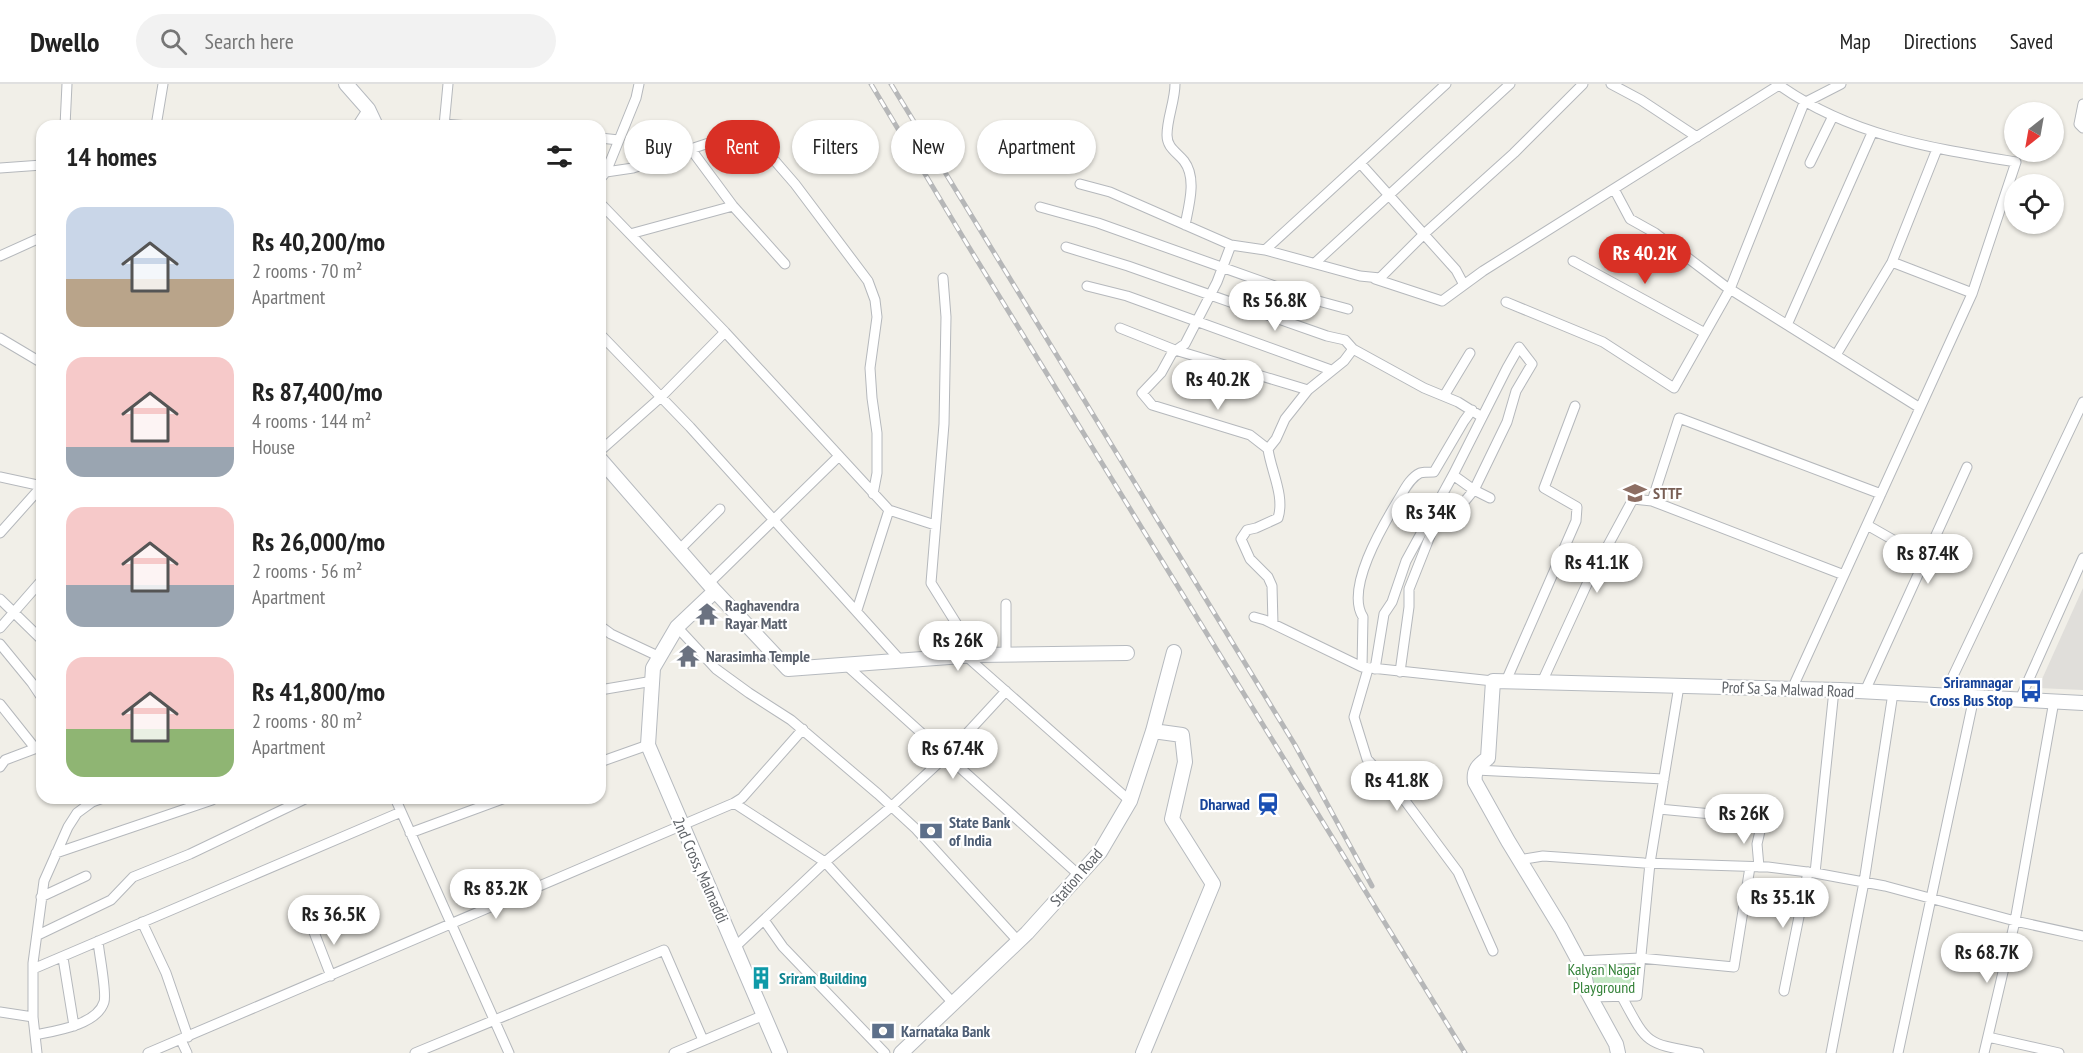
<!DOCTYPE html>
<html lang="en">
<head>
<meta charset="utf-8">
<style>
  body { margin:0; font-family:"PT Sans Narrow",sans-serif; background:#f2f2f2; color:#222; height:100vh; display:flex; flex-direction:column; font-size:22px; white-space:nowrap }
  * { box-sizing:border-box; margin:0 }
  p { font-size:20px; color:#767676 }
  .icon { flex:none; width:33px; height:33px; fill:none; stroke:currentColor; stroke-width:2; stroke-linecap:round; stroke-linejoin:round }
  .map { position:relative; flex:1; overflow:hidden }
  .panel { position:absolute; left:36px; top:36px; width:570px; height:684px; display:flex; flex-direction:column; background:#fff; border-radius:18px; box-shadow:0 2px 4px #0004 }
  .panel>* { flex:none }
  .top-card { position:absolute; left:624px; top:36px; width:570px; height:54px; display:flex; gap:12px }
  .needle { width:39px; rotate:211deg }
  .tools { position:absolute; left:2004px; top:18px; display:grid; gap:12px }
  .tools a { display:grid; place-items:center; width:60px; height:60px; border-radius:50%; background:#fff; box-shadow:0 2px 4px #0004; font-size:30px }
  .price { position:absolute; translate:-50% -51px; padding:0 14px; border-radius:21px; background:#fff; color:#222; font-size:20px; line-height:39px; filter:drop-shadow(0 2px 3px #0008) }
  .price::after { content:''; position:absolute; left:50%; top:36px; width:18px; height:14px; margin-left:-9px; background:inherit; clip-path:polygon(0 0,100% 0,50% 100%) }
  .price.current { background:#d93025; color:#fff }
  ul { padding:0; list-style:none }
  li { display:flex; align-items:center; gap:18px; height:150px; padding:0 30px }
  li span { display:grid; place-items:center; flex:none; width:168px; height:120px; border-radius:18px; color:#555 }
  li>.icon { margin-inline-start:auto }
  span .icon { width:72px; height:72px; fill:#fffc; stroke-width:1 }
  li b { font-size:26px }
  h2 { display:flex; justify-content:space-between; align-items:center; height:72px; padding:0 30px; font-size:26px }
  .chip { padding:0 21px; border-radius:27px; background:#fff; box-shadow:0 2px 4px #0004; font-size:21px; line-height:54px }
  .chip.current { background:#d93025; color:#fff }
  header { display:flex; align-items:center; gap:36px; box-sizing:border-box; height:84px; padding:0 30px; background:#fff; border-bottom:2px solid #e0e0e0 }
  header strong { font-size:28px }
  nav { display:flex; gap:33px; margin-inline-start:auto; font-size:21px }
  .search { width:420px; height:54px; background:#f2f2f2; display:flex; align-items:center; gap:15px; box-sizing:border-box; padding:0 21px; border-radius:33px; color:#767676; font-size:22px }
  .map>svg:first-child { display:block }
  .industrial { fill:#e0deda }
  .green { fill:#c5e8c5 }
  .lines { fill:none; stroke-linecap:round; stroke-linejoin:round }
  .street-casing { stroke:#b5b8bc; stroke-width:11 }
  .secondary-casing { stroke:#b6babf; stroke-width:16 }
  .street { stroke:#fff; stroke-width:9 }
  .secondary { stroke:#fff; stroke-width:14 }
  .rail-casing { stroke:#b6b7b8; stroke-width:5 }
  .rail { stroke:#fff; stroke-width:3; stroke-dasharray:9; stroke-linecap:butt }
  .labels { text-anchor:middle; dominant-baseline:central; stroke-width:4.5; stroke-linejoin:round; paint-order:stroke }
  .education-label { font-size:16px; font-weight:bold; fill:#785e54; stroke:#fff; text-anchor:start }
  .worship-label { font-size:16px; font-weight:bold; fill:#5b616d; stroke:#fff; text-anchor:start }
  .transit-label { font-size:16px; font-weight:bold; fill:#164399; stroke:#fff; text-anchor:end }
  .street-label { font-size:16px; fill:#5f6368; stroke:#fff }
  .service-label { font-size:16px; font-weight:bold; fill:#4e5e75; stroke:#fff; text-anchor:start }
  .park-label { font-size:16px; fill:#348238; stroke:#fff }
  .culture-label { font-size:16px; font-weight:bold; fill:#0d838f; stroke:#fff; text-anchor:start }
</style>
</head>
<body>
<header>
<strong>Dwello</strong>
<div class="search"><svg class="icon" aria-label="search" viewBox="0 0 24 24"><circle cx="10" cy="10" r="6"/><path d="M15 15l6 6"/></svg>Search here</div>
<nav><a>Map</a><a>Directions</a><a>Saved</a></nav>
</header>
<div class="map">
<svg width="2083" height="969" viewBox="0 0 2083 969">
  <rect width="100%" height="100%" fill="#f1efe8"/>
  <path class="industrial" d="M 2083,504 L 2083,606 L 2038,604 Z"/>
  <path class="green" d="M 1640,874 L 1637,912 L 1590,913 L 1578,877 Z"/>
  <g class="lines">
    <g class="street-casing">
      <path id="street" d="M 1175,0 C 1175,17 1167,34 1167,51 C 1167,64 1177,68 1184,77 C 1197,94 1189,121 1185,141
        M 1611,0 L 1641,16 L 1697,53
        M 2083,20 L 2079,40 L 2083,44
        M 444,40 L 469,42
        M 65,42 L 67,0
        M 156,42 L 163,0
        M 357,42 L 368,25
        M 444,42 L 448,0
        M 600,54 L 619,56
        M 690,64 L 733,122 L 785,180
        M 1360,79 L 1446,0
        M 1810,79 L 1833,32
        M 0,84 L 42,81
        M 606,88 L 633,84 L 718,56 L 738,59 L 775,77 L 795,100 L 868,197 L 875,216 L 877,233 L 870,284 L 872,314 L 877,349 L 877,389 L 873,410
        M 600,95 L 606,88 L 636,14 L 639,0
        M 1080,100 L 1110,108 L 1231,161 L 1265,166 L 1360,192 L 1380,194 L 1375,195 L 1442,217 L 1483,187 L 1779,1 C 1851,52 1931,64 2016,78 L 1972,210 L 1792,605
        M 1614,105 L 1630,135 L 1655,149 L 1725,202 L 1920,324
        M 600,119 L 725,248 L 889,426 L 935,441
        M 1040,123 L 1098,139 L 1311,215 L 1348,225
        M 630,150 L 733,122
        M 1231,161 L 1217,198 L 1185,260 L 1172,269 L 1161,289 L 1142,309 L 1152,321 L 1250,351 L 1268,365
        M 1066,163 L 1128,182 L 1327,252 L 1345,256 L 1353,265
        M 1265,166 L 1360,79 L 1456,186 L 1464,201
        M 0,172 L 42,153
        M 1573,177 L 1705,249
        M 1316,178 L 1510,0
        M 1892,178 L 1967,207
        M 943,194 L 946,233 L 944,340 L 931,499 L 976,571
        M 1380,194 L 1424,150 L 1514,69 L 1583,0
        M 1087,202 L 1127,212 L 1331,286
        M 1506,218 L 1603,258 L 1674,304 L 1730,205 L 1804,19 L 1841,0
        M 1787,241 L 1872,49
        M 1120,244 L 1175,266 L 1308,306
        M 600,250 L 690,343 L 901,577
        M 0,254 L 42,279
        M 1836,271 L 1892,178 L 1937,65
        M 1444,312 L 1470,269
        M 600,367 L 661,313 L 725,248
        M 1453,391 L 1474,406 L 1490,414
        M 0,393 L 42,402
        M 1867,441 L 1925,474
        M 0,449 L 42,402
        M 679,466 L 720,425
        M 1844,491 L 1652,417 L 1679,334 L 1881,410
        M 709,499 L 839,372
        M 0,515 L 42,556
        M 857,526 L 889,426
        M 1254,533 L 1265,536 L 1362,583 L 1493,597
        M 1273,540 L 1272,502 L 1268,493 L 1250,475 L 1241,455 L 1247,446 L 1256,444 L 1278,434 C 1285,412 1271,387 1268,365 L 1276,355 L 1285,335 L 1308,306 L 1344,277 L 1353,265 L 1424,304 L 1458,318 L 1482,333
        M 600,542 L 611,550 L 660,573
        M 677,543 L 716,585 L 749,609 L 791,636 L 878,710 L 916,745 L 1018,857
        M 0,544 L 42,496
        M 0,560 L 32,599 L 42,614
        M 1006,571 L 1006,520
        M 966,572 L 1130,717
        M 846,581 L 1079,791
        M 1362,583 L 1363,533 C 1345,505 1382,443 1397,418 C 1403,409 1409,394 1420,389 C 1423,388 1430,388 1434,388 L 1464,337 L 1472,326
        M 1368,585 L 1354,633 L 1367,675 L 1403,714 L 1458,788 L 1493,867
        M 1375,585 L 1384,530 L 1392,518 L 1406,477 L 1453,391 L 1507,284 L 1519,263 L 1532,280 L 1516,307 L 1507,338 L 1474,406 L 1450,435 L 1441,432 L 1432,447 L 1409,505 L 1409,523 L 1400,588
        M 1506,597 L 1576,437 L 1577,423 L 1544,404 L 1575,322
        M 1542,598 L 1587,500 L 1633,415 L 1652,417
        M 600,606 L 653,597
        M 1865,607 L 1967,383
        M 1944,611 L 2083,318
        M 2020,615 L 2083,474
        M 0,620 L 35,664
        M 600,678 L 648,661
        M 0,683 L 5,676 L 42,662
        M 1476,686 L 1664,695
        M 395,714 L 509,969
        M 734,719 L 825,778 L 953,919
        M 1659,725 L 1754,734 L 1760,747 L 1757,760 L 1759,783
        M 410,749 L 505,714
        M 56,769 L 212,716
        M 1519,776 L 1543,772 L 1644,779 L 1768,783 L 1815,789 L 1885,802 L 2015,837 L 2083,852
        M 1815,789 L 1834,606
        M 41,813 L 86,792
        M 764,836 L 783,863 L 885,969
        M 142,838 L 166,889 L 188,953
        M 312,843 L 331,892
        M 38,851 L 111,816 L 133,793 L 190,770 L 307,714
        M 735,863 L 825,778 L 891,723 L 946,672 L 1006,607
        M 63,874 L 74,942
        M 1578,877 L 1640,874 L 1734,883 L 1750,783
        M 33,885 L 401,728
        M 1784,907 L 1808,788
        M 1590,913 L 1637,912 L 1650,779 L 1679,602
        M 1622,913 C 1648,961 1645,959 1699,969
        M 0,928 L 33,933
        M 35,951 C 55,947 97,941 104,918 C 107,908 99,870 98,857
        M 1988,953 L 2059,969
        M 181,956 L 187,969
        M 37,969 L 33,933 L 33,879 L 44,797 L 68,743 L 77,729 L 92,718 L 103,714
        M 148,969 L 734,719 L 742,714 L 803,645
        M 415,969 L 664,866 L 703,956
        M 674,969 L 764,931
        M 1831,969 L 1864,798 L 1893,609
        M 1898,969 L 1974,613
        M 1984,969 L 2015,837 L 2054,617"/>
    </g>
    <g class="secondary-casing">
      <path id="secondary" d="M 346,0 L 368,25 L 376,42
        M 600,375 L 715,507 L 677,543 L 653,584 L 648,661 L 780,969
        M 715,507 L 788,585 L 976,571 L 1127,569
        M 901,969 L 1027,849 L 1100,768 L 1130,717 L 1153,647 L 1174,568
        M 1143,969 L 1213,800 L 1172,735 L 1185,678 L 1182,651 L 1153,647
        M 1618,969 L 1616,960 L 1588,909 L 1583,885 L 1561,844 L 1508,757 L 1475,698 C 1473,685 1479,681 1488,674 L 1493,597 L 1840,606 L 2083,619"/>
    </g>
    <use href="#street" class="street"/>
    <use href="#secondary" class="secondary"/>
    <g class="rail-casing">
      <path id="rail" d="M 871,0 L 967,160 L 1465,969
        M 891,0 L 1295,661 L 1372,802"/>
    </g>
    <use href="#rail" class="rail"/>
  </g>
  <defs>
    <g id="university-bare" transform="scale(1.8)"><path d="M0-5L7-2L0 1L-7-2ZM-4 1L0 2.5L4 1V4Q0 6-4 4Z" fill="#8d6e63" stroke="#fff" stroke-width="2.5" paint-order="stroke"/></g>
    <g id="temple-bare" transform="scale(1.8)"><path d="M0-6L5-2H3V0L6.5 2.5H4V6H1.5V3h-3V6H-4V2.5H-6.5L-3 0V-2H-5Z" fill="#6b7280" stroke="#fff" stroke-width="2.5" paint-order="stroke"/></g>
    <g id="bus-bare" transform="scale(1.8)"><path d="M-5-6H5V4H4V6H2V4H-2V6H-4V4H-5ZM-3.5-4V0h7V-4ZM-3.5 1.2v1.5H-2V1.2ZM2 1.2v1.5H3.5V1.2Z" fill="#1a4fb4" stroke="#fff" stroke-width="2.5" paint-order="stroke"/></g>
    <g id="station-bare" transform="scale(1.8)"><path d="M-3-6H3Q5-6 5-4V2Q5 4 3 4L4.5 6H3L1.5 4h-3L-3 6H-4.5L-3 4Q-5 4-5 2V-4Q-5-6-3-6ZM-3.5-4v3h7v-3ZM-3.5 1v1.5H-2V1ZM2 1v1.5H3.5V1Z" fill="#1a4fb4" stroke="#fff" stroke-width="2.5" paint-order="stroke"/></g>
    <g id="bank-bare" transform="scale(1.8)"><path d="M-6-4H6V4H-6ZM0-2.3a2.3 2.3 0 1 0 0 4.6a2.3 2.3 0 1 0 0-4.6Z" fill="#5c6f8a" stroke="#fff" stroke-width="2.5" paint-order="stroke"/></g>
    <g id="building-bare" transform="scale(1.8)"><path d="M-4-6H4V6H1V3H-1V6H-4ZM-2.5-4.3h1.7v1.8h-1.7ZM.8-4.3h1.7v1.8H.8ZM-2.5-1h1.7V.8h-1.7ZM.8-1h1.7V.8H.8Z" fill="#0f9aa8" stroke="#fff" stroke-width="2.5" paint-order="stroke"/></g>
  </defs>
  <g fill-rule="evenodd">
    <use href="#university-bare" x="1635" y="409"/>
    <use href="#temple-bare" x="707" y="530"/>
    <use href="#temple-bare" x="688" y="572"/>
    <use href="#bus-bare" x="2031" y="607"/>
    <use href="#station-bare" x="1268" y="720"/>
    <use href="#bank-bare" x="931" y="747"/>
    <use href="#building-bare" x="761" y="894"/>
    <use href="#bank-bare" x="883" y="947"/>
  </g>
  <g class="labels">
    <g class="education-label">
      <text x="1653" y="409">STTF</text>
    </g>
    <g class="worship-label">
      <text x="725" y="521">Raghavendra<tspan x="725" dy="18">Rayar Matt</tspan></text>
      <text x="706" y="572">Narasimha Temple</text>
    </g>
    <g class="transit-label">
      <text x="2013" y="598">Sriramnagar<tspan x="2013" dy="18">Cross Bus Stop</tspan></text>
      <text x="1250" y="720">Dharwad</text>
    </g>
    <g class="street-label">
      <text transform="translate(1788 605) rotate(2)">Prof Sa Sa Malwad Road</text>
      <text transform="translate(701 786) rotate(66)">2nd Cross, Malmaddi</text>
      <text transform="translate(1076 793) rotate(-49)">Station Road</text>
    </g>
    <g class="service-label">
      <text x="949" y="738">State Bank<tspan x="949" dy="18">of India</tspan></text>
      <text x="901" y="947">Karnataka Bank</text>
    </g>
    <g class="park-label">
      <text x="1604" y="885">Kalyan Nagar<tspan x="1604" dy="18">Playground</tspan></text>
    </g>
    <g class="culture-label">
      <text x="779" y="894">Sriram Building</text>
    </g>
  </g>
</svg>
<div class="tools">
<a><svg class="needle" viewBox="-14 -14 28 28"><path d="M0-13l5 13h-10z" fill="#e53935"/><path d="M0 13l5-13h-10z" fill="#767676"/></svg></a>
<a><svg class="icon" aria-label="locate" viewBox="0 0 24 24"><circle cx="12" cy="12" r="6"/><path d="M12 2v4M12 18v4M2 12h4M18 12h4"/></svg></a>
</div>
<b class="price current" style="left:1645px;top:201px">Rs 40.2K</b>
<b class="price" style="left:1275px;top:248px">Rs 56.8K</b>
<b class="price" style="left:1218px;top:327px">Rs 40.2K</b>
<b class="price" style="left:1431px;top:460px">Rs 34K</b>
<b class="price" style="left:1928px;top:501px">Rs 87.4K</b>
<b class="price" style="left:1597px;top:510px">Rs 41.1K</b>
<b class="price" style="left:958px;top:588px">Rs 26K</b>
<b class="price" style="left:953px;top:696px">Rs 67.4K</b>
<b class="price" style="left:1397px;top:728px">Rs 41.8K</b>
<b class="price" style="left:1744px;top:761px">Rs 26K</b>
<b class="price" style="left:496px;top:836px">Rs 83.2K</b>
<b class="price" style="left:1783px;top:845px">Rs 35.1K</b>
<b class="price" style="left:334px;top:862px">Rs 36.5K</b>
<b class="price" style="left:1987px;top:900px">Rs 68.7K</b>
<div class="top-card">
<a class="chip">Buy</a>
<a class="chip current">Rent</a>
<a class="chip">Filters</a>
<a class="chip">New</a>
<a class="chip">Apartment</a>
</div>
<section class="panel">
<h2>14 homes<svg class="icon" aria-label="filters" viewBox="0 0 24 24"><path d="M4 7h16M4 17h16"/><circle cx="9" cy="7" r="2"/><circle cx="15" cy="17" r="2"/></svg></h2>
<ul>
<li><span style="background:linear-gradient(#c9d6e8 60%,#b9a48a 0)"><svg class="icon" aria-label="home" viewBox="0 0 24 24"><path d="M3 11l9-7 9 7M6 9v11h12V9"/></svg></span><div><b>Rs 40,200/mo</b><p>2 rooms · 70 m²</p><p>Apartment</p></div></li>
<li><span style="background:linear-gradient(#f6c9c9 75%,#9aa5b1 0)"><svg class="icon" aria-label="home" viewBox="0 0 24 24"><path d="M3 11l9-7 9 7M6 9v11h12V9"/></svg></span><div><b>Rs 87,400/mo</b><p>4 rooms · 144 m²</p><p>House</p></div></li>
<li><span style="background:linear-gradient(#f6c9c9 65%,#9aa5b1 0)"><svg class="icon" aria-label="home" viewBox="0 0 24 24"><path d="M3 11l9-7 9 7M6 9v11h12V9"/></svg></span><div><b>Rs 26,000/mo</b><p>2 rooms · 56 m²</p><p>Apartment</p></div></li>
<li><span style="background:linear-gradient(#f6c9c9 60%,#8fb573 0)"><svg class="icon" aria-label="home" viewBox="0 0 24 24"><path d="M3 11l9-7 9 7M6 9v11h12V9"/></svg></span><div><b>Rs 41,800/mo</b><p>2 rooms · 80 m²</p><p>Apartment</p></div></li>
</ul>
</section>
</div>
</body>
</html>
